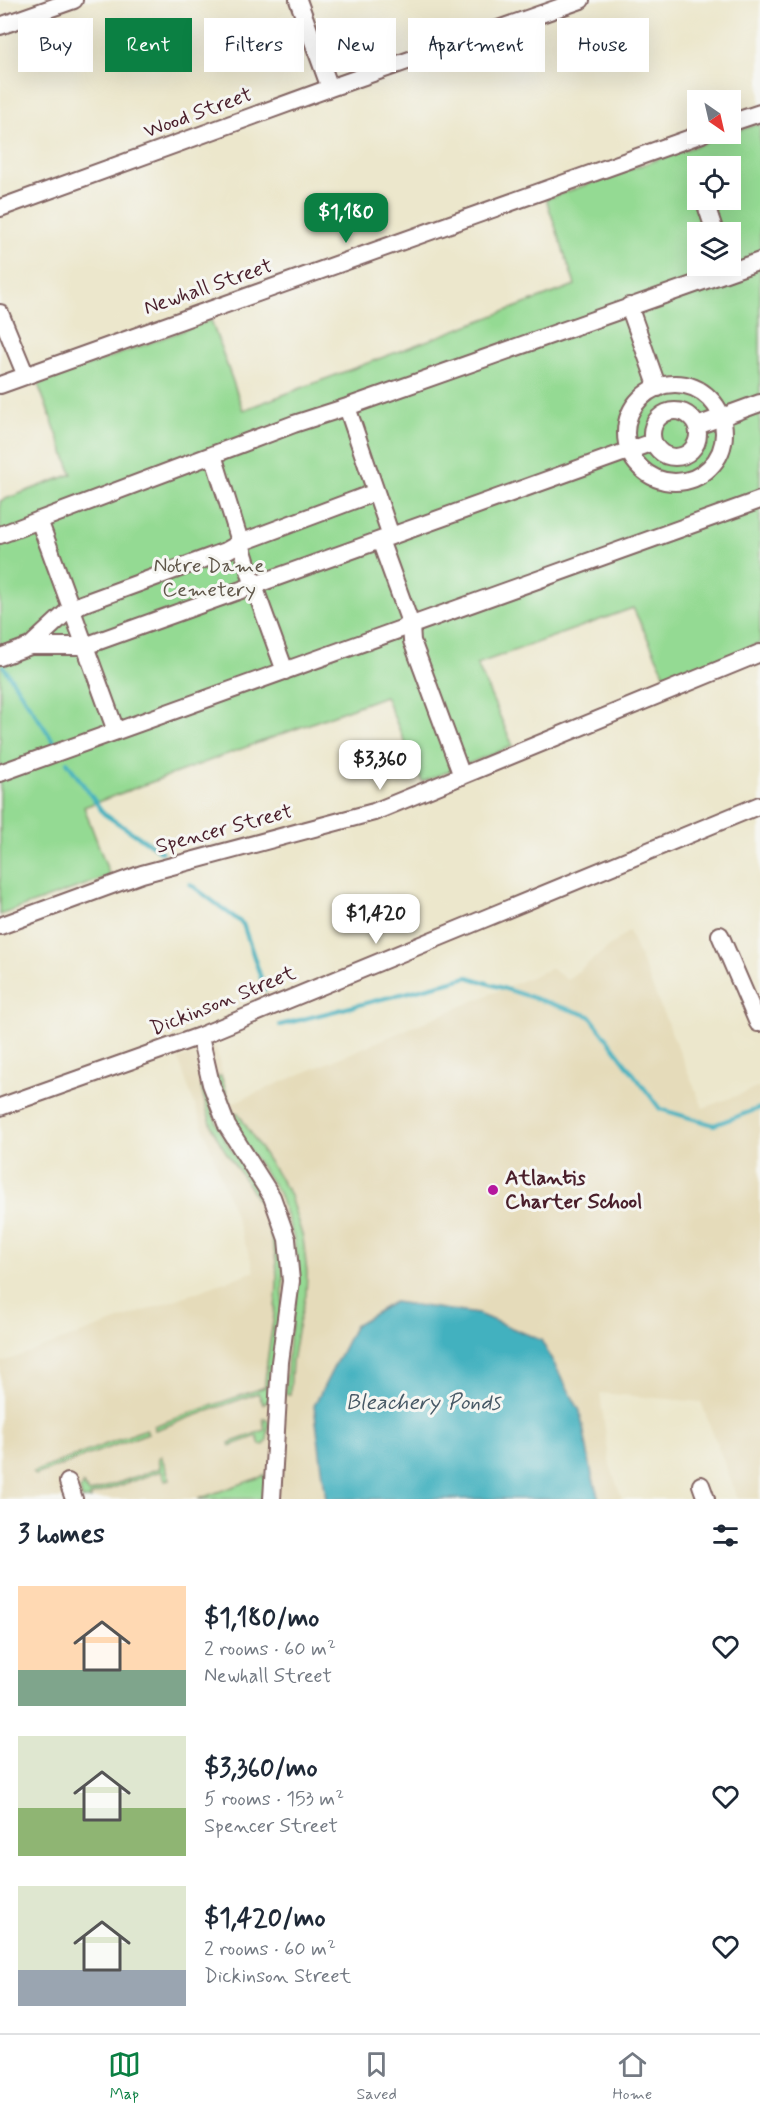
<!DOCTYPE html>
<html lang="en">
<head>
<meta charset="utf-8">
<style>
  body { margin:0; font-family:Mynerve,sans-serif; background:#f2f2f3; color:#1f2937; height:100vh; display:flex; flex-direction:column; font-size:22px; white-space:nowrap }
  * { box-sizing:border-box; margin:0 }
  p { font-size:20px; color:#747a83 }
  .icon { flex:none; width:33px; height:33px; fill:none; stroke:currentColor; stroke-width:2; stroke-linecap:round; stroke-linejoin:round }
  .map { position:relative; height:1499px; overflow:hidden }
  .side { display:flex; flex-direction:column; background:#fff; flex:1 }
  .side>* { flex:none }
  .top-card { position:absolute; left:18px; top:18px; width:724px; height:54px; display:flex; gap:12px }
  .needle { width:39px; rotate:146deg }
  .fabs { position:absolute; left:687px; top:90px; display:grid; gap:12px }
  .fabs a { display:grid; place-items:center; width:54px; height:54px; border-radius:0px; background:#fff; box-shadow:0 6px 24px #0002; font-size:30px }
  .price { position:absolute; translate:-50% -51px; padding:0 14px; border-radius:12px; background:#fff; color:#222; font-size:20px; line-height:39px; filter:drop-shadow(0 2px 3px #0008) }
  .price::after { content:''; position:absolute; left:50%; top:36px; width:18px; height:14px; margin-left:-9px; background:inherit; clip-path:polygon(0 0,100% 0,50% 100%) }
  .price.selected { background:#0b8043; color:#fff }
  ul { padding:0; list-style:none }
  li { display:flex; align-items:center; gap:18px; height:150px; padding:0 18px }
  li span { display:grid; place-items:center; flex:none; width:168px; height:120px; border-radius:0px; color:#555 }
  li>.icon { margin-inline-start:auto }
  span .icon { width:72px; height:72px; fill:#fffc; stroke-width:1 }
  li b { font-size:26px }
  h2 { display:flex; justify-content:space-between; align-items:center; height:72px; padding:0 18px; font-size:26px }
  .chip { padding:0 21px; border-radius:0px; background:#fff; box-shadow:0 6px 24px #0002; font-size:21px; line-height:54px }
  .chip.selected { background:#0b8043; color:#fff }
  .dock { display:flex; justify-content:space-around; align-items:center; height:84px; border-top:2px solid #e0e1e3; background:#fff; font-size:16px; color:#747a83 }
  .dock a { display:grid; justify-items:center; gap:3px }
  .dock .selected { color:#0b8043 }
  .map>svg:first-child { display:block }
  .built { fill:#e5dbba }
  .green { fill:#94da93; stroke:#6f7c5f; stroke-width:1.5; fill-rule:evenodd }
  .water { fill:#43b1bf; stroke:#466875; stroke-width:1.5 }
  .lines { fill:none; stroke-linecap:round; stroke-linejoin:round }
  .stream { stroke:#43b1bf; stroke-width:4 }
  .minor-casing { stroke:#836563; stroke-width:20 }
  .minor { stroke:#fff; stroke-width:16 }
  .poi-dot { fill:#b5179e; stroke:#f6f6f2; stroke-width:2 }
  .labels { text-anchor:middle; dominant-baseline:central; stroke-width:6; stroke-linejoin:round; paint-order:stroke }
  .street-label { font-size:21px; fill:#4a1f2b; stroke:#f6f6f2 }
  .park-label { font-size:21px; fill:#60574a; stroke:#f6f6f2 }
  .poi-label { font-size:21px; font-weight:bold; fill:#4a1f2b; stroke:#f6f6f2; text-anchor:start }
  .water-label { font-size:22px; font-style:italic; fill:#475966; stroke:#f6f6f2 }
</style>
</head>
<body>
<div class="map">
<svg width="760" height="1499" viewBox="0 0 760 1499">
  <rect width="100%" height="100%" fill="#f6f6f2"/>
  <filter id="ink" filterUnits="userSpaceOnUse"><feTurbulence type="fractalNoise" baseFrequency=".0167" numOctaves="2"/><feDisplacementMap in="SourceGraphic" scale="12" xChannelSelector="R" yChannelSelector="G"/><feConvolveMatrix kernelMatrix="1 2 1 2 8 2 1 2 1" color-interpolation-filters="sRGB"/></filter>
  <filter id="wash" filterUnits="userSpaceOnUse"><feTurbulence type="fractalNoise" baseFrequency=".008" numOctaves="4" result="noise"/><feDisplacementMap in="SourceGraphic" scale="24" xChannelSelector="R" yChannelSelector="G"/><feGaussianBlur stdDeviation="1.35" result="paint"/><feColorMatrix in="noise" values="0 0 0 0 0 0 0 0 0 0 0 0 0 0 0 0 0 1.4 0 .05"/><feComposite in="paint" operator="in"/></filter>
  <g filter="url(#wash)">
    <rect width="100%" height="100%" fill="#ece7cc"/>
    <path class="built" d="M 629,931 L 703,1108 L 760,1087 L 760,1499 L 738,1499 L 701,1402 L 600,1393 L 610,1466 L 622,1499 L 0,1499 L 0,1363 L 255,1271 L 178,1059 L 215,1045 L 230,1104 L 552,968 L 567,980 Z"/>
    <path class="green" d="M 760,123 L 760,643 L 668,681 L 633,608 L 477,664 L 513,746 L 422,782 L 385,696 L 84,807 L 110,876 L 0,915 L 0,501 L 72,474 L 38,384 L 211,320 L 243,410 L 575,285 L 546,199 ZM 698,166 L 730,166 L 730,200 L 698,200 ZM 698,232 L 730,232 L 730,266 L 698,266 Z
      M 221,1076 L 234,1115 L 238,1113 L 289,1193 L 303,1238 L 307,1273 L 306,1295 L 297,1331 L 292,1362 L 290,1394 L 285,1394 L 289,1343 L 297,1294 L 298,1262 L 293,1236 L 279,1193 L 232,1125 L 216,1077 Z
      M 201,1087 L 204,1087 C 210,1104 215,1123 224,1138 C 241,1166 263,1190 274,1221 C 293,1276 277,1343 270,1400 L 263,1404 L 258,1393 L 155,1430 L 154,1426 L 265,1387 C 266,1342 284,1293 274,1250 C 269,1227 261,1205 249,1186 C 237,1167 223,1151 214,1131 C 208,1118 205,1102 201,1087 Z
      M 263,1419 L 266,1419 L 269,1423 L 267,1440 L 264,1445 L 260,1445 L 257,1436 L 230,1446 L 229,1443 L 265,1430 Z
      M 146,1429 L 148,1433 L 35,1475 L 33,1472 Z
      M 161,1456 L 170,1479 L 165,1480 L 161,1471 L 90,1496 L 91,1499 L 82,1499 L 80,1490 L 83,1484 L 89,1493 L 160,1468 L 158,1459 Z
      M 266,1475 L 265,1499 L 198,1499 Z"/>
    <path class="water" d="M 394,1302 L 478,1314 L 541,1340 L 580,1411 L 592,1475 L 599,1499 L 326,1499 L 314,1406 L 355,1325 Z"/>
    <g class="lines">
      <path class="stream" d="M 3,666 L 56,745
        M 67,762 L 104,814 L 162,852
        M 190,884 L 243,924 L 265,990
        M 280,1025 L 468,977 L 590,1016 L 660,1109 L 714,1125 L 760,1108"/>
    </g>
  </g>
  <g filter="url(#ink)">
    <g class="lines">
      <g class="minor-casing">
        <path id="minor" d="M 298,0 L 330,88
          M 0,26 L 74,0
          M 730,123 L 760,113
          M 705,202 L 715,232
          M 0,208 L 330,88 L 581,0
          M 629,306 L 658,388
          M 0,313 L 26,376
          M626 433a49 49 0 1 1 98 0a49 49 0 1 1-98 0Z
          M 0,385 L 702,134
          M 347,407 L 391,536
          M652 434a23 23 0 1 1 46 0a23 23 0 1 1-46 0Z
          M 697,426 L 760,403
          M 213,455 L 254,586 L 285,671
          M 39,520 L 116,731
          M 0,535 L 294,424 L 347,407 L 760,261
          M 380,540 L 411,625 L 412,641 L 462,776
          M 30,646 L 71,608 L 226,551 L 240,543 L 376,492
          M 0,657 L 30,646 L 85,646 L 653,442
          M 0,773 L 760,500
          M 0,926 L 142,874 L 374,812 L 760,653
          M 720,935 L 758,1023 L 760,1022
          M 200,1036 L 211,1084 L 227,1126 L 272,1197 L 287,1239 L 291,1281 L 280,1362 L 272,1499
          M 0,1107 L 200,1036 L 760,805
          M 68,1482 L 74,1499
          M 701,1485 L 706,1499"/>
      </g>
      <use href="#minor" class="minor"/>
    </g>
  </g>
  <circle class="poi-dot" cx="493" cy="1190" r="6"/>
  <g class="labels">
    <g class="street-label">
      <text transform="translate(198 113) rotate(-20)">Wood Street</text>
      <text transform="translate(208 287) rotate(-19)">Newhall Street</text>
      <text transform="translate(224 829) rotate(-15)">Spencer Street</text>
      <text transform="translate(223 1001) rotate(-22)">Dickinson Street</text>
    </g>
    <g class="park-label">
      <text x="209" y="566">Notre Dame<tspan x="209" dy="24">Cemetery</tspan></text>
    </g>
    <g class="poi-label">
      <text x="505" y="1178">Atlantis<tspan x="505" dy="24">Charter School</tspan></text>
    </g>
    <g class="water-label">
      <text x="423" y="1403">Bleachery Ponds</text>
    </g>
  </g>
</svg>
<div class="fabs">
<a><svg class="needle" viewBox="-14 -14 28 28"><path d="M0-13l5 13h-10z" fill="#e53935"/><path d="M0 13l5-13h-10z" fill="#747a83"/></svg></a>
<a><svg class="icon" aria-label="locate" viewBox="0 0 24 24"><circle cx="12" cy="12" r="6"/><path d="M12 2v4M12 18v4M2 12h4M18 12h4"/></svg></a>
<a><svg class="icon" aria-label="layers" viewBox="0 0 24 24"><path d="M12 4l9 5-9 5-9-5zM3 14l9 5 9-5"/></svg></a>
</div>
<b class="price selected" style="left:346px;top:244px">$1,180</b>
<b class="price" style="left:380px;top:791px">$3,360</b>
<b class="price" style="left:376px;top:945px">$1,420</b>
<div class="top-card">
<a class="chip">Buy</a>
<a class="chip selected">Rent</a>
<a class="chip">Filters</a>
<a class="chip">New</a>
<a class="chip">Apartment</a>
<a class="chip">House</a>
</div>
</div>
<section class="side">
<h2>3 homes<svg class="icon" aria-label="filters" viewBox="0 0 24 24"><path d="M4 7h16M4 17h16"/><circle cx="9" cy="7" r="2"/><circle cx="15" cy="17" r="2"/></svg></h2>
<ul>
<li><span style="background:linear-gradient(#ffd9b3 70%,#7fa58c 0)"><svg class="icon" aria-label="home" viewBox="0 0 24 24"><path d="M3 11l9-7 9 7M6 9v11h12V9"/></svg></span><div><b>$1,180/mo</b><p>2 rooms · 60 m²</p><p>Newhall Street</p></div><svg class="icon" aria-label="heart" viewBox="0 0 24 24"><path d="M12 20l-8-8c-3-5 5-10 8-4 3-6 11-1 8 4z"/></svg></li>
<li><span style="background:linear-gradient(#dfe7d0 60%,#8fb573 0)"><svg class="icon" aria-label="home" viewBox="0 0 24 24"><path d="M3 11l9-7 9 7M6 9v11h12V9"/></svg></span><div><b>$3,360/mo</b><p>5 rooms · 153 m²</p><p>Spencer Street</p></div><svg class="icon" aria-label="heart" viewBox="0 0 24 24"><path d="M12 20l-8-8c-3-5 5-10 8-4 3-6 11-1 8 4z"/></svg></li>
<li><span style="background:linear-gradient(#dfe7d0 70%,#9aa5b1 0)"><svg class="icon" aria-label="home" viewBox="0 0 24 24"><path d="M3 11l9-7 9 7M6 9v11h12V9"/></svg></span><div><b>$1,420/mo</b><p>2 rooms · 60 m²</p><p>Dickinson Street</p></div><svg class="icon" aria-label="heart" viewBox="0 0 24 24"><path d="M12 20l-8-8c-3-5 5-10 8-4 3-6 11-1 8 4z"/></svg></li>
</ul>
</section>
<nav class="dock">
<a class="selected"><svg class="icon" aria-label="map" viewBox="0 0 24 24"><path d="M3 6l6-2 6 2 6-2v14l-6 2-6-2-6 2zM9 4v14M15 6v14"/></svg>Map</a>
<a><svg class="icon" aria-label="saved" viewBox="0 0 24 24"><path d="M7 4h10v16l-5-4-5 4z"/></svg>Saved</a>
<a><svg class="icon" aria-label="home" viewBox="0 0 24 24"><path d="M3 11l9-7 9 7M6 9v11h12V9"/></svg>Home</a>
</nav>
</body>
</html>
